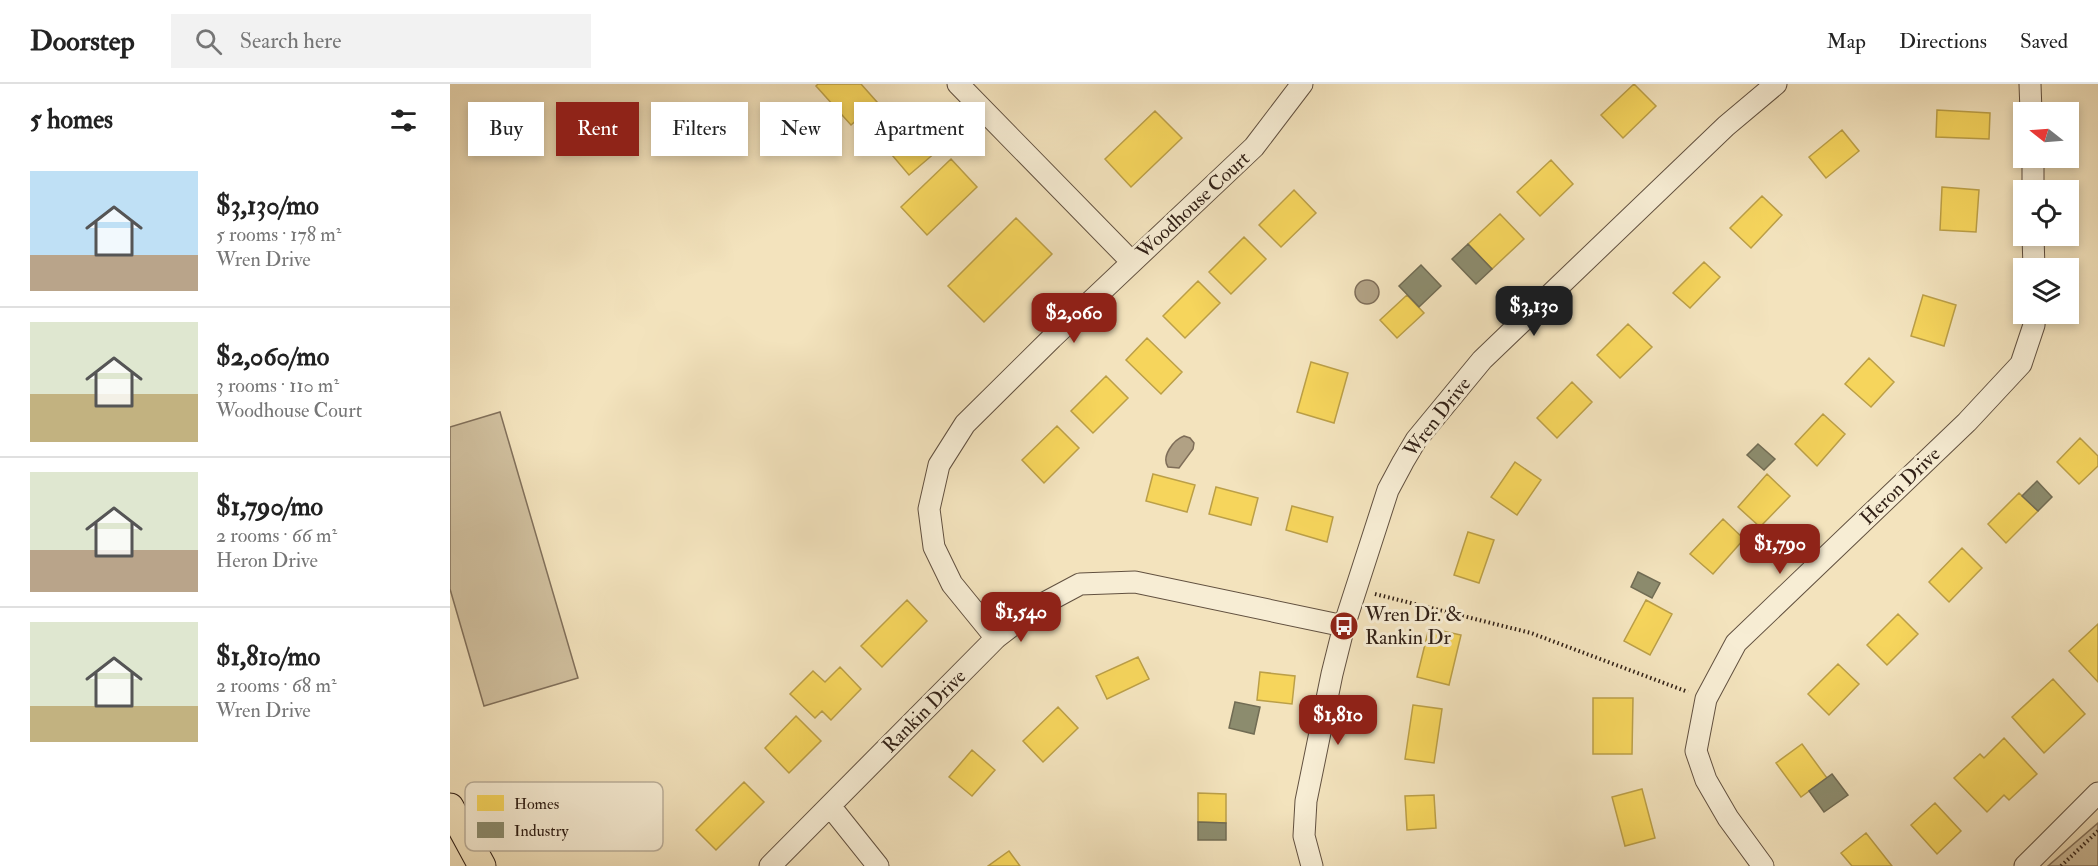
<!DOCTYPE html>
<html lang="en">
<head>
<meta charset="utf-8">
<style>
  body { margin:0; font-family:"IM FELL Double Pica",serif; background:#f2f2f2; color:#222; height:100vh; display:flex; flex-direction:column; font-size:22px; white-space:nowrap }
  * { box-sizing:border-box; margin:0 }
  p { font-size:20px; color:#767676 }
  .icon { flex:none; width:33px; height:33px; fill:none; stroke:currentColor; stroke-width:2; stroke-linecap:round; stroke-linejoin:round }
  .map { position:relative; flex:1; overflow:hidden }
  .drawer { display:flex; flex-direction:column; background:#fff; width:450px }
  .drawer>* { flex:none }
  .hud { position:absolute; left:18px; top:18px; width:570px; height:54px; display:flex; gap:12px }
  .needle { width:39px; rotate:287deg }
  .fabs { position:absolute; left:1563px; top:18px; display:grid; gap:12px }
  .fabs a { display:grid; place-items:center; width:66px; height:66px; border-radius:0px; background:#fff; box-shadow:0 3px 9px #0003; font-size:30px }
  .price { position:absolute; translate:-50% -51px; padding:0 14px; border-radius:12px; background:#8f2418; color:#fff; font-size:20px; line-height:39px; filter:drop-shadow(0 2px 3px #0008) }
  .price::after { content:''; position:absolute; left:50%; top:36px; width:18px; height:14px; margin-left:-9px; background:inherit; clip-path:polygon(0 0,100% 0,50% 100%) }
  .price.active { background:#222; color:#fff }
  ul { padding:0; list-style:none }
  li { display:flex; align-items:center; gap:18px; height:150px; padding:0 30px }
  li+li { border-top:2px solid #e0e0e0 }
  li span { display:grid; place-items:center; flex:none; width:168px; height:120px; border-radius:0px; color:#555 }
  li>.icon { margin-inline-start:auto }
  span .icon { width:72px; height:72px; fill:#fffc; stroke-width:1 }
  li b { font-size:26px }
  h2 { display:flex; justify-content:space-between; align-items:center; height:72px; padding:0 30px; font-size:26px }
  .tag { padding:0 21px; border-radius:0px; background:#fff; box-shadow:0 3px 9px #0003; font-size:21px; line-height:54px }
  .tag.active { background:#8f2418; color:#fff }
  header { display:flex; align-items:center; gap:36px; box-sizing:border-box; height:84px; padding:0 30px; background:#fff; border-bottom:2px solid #e0e0e0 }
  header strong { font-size:28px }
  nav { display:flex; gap:33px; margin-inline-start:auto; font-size:21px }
  .search { width:420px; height:54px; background:#f2f2f2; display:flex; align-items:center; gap:15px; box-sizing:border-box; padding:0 21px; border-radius:0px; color:#767676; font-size:22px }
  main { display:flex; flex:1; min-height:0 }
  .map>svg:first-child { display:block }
  .green { fill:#d2c2a1; stroke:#82715c; stroke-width:1.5 }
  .water { fill:#b1a184; stroke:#7e6d58; stroke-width:1.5 }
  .homes { fill:#f6d55c; stroke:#bb9f47; stroke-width:1.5 }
  .industry { fill:#8c8c6e; stroke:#716c54; stroke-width:1.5 }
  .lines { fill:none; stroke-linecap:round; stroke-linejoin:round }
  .minor-casing { stroke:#625140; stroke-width:23 }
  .major-casing { stroke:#312016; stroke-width:29 }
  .path { stroke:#312016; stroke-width:4; stroke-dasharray:1.5 3; stroke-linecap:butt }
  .minor { stroke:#f7edd4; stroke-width:21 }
  .major { stroke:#f3e3bd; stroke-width:27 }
  .labels { text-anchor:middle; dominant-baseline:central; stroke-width:6; stroke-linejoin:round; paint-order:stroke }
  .street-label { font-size:20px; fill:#312016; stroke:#f7edd4 }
  .poi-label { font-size:20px; fill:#312016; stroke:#f7edd4; text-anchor:start }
  .key { fill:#f7edd4; stroke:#bcb09b; stroke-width:1.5 }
  .key-label { font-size:16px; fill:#312016 }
</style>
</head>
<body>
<header>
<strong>Doorstep</strong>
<div class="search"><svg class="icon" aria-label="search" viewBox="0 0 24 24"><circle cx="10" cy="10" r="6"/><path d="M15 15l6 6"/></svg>Search here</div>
<nav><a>Map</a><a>Directions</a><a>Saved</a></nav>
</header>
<main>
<section class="drawer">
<h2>5 homes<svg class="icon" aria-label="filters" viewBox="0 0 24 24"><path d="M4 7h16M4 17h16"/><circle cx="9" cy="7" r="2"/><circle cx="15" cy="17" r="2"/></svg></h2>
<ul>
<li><span style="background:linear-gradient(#bfe0f5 70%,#b9a48a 0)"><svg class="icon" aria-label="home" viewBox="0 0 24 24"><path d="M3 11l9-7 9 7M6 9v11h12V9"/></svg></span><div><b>$3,130/mo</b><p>5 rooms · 178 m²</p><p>Wren Drive</p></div></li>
<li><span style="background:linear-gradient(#dfe7d0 60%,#c2b280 0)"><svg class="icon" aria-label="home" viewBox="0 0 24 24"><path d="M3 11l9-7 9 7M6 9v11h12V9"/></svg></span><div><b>$2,060/mo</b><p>3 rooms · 110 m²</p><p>Woodhouse Court</p></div></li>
<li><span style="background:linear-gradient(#dfe7d0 65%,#b9a48a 0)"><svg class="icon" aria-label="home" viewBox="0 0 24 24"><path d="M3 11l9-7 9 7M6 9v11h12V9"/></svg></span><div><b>$1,790/mo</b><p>2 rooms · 66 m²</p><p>Heron Drive</p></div></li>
<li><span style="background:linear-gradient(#dfe7d0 70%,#c2b280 0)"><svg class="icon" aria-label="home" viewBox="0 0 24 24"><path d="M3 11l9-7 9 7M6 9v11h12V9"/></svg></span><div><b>$1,810/mo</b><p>2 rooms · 68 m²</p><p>Wren Drive</p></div></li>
</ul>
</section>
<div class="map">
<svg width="1648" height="782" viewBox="0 0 1648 782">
  <rect width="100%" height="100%" fill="#f3e3bd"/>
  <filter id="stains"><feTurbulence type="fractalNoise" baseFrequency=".00333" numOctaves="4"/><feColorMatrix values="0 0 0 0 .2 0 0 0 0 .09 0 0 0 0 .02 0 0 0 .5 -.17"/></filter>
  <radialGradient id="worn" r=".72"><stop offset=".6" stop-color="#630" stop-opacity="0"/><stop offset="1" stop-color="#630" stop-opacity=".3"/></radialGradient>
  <path class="green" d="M 50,328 L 128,594 L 34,622 L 0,505 L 0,343 Z
    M 1648,739 L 1648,782 L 1598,782 Z"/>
  <path class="water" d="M905 208a12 12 0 1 1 24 0a12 12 0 1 1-24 0Z
    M 734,352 L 740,354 L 744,359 L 743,365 L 729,384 L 718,383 C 711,373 723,356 734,352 Z"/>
  <path class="homes" d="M 368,0 L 411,0 L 427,18 L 401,41 L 366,2 Z
    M 1184,0 L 1206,22 L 1173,54 L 1151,31 Z
    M 1487,26 L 1540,29 L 1539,55 L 1486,53 Z
    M 705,27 L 732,54 L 681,103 L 655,75 Z
    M 451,28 L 486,68 L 459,91 L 425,51 Z
    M 1392,46 L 1409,67 L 1376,94 L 1359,73 Z
    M 501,75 L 527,103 L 477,151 L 451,123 Z
    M 1101,76 L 1123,100 L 1090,132 L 1067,108 Z
    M 1492,103 L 1529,106 L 1526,148 L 1490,146 Z
    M 844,106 L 866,129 L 831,163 L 809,141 Z
    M 1312,112 L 1332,131 L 1301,164 L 1280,144 Z
    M 1050,130 L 1074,155 L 1042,185 L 1018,160 Z
    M 566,134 L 602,170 L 534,238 L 498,202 Z
    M 794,153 L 816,175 L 781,210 L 759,188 Z
    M 1254,178 L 1270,193 L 1240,224 L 1223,209 Z
    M 748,197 L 770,219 L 735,254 L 713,232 Z
    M 957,211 L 974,229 L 947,254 L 930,236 Z
    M 1473,211 L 1506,221 L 1494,262 L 1461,252 Z
    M 1178,240 L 1202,263 L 1170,294 L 1147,271 Z
    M 697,254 L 732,288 L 711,310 L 676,276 Z
    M 1419,274 L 1444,298 L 1421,323 L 1395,300 Z
    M 861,278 L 898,289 L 884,339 L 847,328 Z
    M 656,292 L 678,314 L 643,349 L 621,327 Z
    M 1122,298 L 1142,318 L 1107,354 L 1087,334 Z
    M 1373,330 L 1395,350 L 1367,382 L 1345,360 Z
    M 607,342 L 629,364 L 594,399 L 572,376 Z
    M 1630,354 L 1648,372 L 1648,382 L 1629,400 L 1607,378 Z
    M 1065,378 L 1091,396 L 1067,431 L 1041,413 Z
    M 703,390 L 745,401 L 737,428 L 696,417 Z
    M 1317,390 L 1340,412 L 1310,443 L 1288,423 Z
    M 766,403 L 808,414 L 801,441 L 759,430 Z
    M 1569,409 L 1588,427 L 1556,459 L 1538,440 Z
    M 842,422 L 883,433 L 877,458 L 836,446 Z
    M 1273,435 L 1294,455 L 1263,490 L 1240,470 Z
    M 1018,448 L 1044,456 L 1029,499 L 1004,491 Z
    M 1512,464 L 1532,484 L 1499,518 L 1479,498 Z
    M 457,516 L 477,537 L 432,583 L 411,562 Z
    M 1196,516 L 1222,530 L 1200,571 L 1174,557 Z
    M 1448,530 L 1468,550 L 1437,581 L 1417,561 Z
    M 1648,540 L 1648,598 L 1619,567 Z
    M 979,544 L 1011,551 L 999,601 L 967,593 Z
    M 688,573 L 699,595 L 657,615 L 646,592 Z
    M 1388,580 L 1409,600 L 1379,631 L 1358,610 Z
    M 390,583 L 411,605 L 381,636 L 372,627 L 365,634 L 340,610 L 363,587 L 375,598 Z
    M 810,588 L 845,592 L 842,620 L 807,616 Z
    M 1603,595 L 1635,630 L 1594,669 L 1562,633 Z
    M 1143,614 L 1183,614 L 1182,670 L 1143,670 Z
    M 963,621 L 992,625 L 984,679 L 955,675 Z
    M 608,623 L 628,644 L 593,678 L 573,657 Z
    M 346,632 L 371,657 L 339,689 L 315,664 Z
    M 1554,654 L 1587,690 L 1559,716 L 1554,711 L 1537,728 L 1504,694 L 1530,670 L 1534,674 Z
    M 1352,660 L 1377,694 L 1351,713 L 1326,679 Z
    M 522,666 L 545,686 L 522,712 L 499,693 Z
    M 294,698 L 314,718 L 266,766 L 246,746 Z
    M 1192,705 L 1205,754 L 1175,762 L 1162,713 Z
    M 748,709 L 776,710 L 776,739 L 748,738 Z
    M 984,711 L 986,744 L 957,746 L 955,712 Z
    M 1485,719 L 1511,747 L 1487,770 L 1461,741 Z
    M 1416,749 L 1442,782 L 1402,782 L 1391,769 Z
    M 559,767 L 570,782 L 538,782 Z"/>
  <path class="industry" d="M 1018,160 L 1042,185 L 1026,200 L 1002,175 Z
    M 971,181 L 991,202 L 969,223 L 949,202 Z
    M 1308,360 L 1325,375 L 1314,386 L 1297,371 Z
    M 1587,397 L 1602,413 L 1588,427 L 1572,412 Z
    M 1188,488 L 1210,499 L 1202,514 L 1181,503 Z
    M 785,618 L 810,623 L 804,650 L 779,644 Z
    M 1382,690 L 1398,711 L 1374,728 L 1359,707 Z
    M 748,738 L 776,739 L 776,756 L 748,756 Z"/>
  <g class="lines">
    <g class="minor-casing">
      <path id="minor" d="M 508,0 L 682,178
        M 1580,0 L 1581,28
        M 1583,74 L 1583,106
        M 1583,152 L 1584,184
        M 546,554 L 502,500 L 484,463 L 479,425 L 489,381 L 515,340 L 602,254 L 804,63 L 852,0
        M 380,722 L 428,782
        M 320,782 L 546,554 L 585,524 L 630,500 L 685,498 L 894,542
        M 862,782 L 854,752 L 856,717 L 882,590 L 894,542 L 938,406 L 953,378 L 966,356 L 1032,276 L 1276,42 L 1326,0
        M 1313,782 L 1278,734 L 1256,696 L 1246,667 L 1256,615 L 1286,559 L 1517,338 L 1571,280 L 1584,241 L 1585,230
        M 1575,782 L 1648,709"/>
    </g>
    <g class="major-casing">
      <path id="major" d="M 0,723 L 32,782"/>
    </g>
    <path class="path" d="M 925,510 L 1081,549 L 1238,608
      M 1611,782 L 1648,747"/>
    <use href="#minor" class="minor"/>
    <use href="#major" class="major"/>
  </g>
  <defs>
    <g id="bus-disc" transform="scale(1.5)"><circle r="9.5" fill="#8f2418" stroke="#f7edd4"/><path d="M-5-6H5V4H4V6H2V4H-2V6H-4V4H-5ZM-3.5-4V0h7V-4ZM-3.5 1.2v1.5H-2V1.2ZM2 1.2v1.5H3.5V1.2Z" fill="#fff"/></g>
  </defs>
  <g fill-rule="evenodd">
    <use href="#bus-disc" x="894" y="542"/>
  </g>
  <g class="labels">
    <g class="street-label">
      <text transform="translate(743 121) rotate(-43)">Woodhouse Court</text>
      <text transform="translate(987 333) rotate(-52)">Wren Drive</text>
      <text transform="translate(1450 402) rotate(-44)">Heron Drive</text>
      <text transform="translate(474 627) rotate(-45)">Rankin Drive</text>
    </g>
    <g class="poi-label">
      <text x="915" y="530">Wren Dr. &amp;<tspan x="915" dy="23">Rankin Dr</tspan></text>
    </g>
  </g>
  <rect x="15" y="698" width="198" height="69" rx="9" class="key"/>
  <rect x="27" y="711" width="27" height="16" fill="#f6d55c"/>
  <rect x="27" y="738" width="27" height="16" fill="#8c8c6e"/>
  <g class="key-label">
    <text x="64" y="725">Homes</text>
    <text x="64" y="752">Industry</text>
  </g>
  <rect width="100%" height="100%" filter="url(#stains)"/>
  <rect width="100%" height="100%" fill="url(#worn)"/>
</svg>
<div class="fabs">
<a><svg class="needle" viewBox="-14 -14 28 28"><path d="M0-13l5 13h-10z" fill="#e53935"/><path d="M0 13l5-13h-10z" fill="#767676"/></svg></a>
<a><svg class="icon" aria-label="locate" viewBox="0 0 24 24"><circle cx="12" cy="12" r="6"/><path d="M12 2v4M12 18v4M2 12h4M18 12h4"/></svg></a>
<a><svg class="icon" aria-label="layers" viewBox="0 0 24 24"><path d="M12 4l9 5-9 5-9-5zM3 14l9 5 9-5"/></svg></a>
</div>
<b class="price active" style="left:1084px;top:253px">$3,130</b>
<b class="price" style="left:624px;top:260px">$2,060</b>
<b class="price" style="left:1330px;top:491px">$1,790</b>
<b class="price" style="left:571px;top:559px">$1,540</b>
<b class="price" style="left:888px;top:662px">$1,810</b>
<div class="hud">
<a class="tag">Buy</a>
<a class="tag active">Rent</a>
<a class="tag">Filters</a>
<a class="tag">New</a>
<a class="tag">Apartment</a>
</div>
</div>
</main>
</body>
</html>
